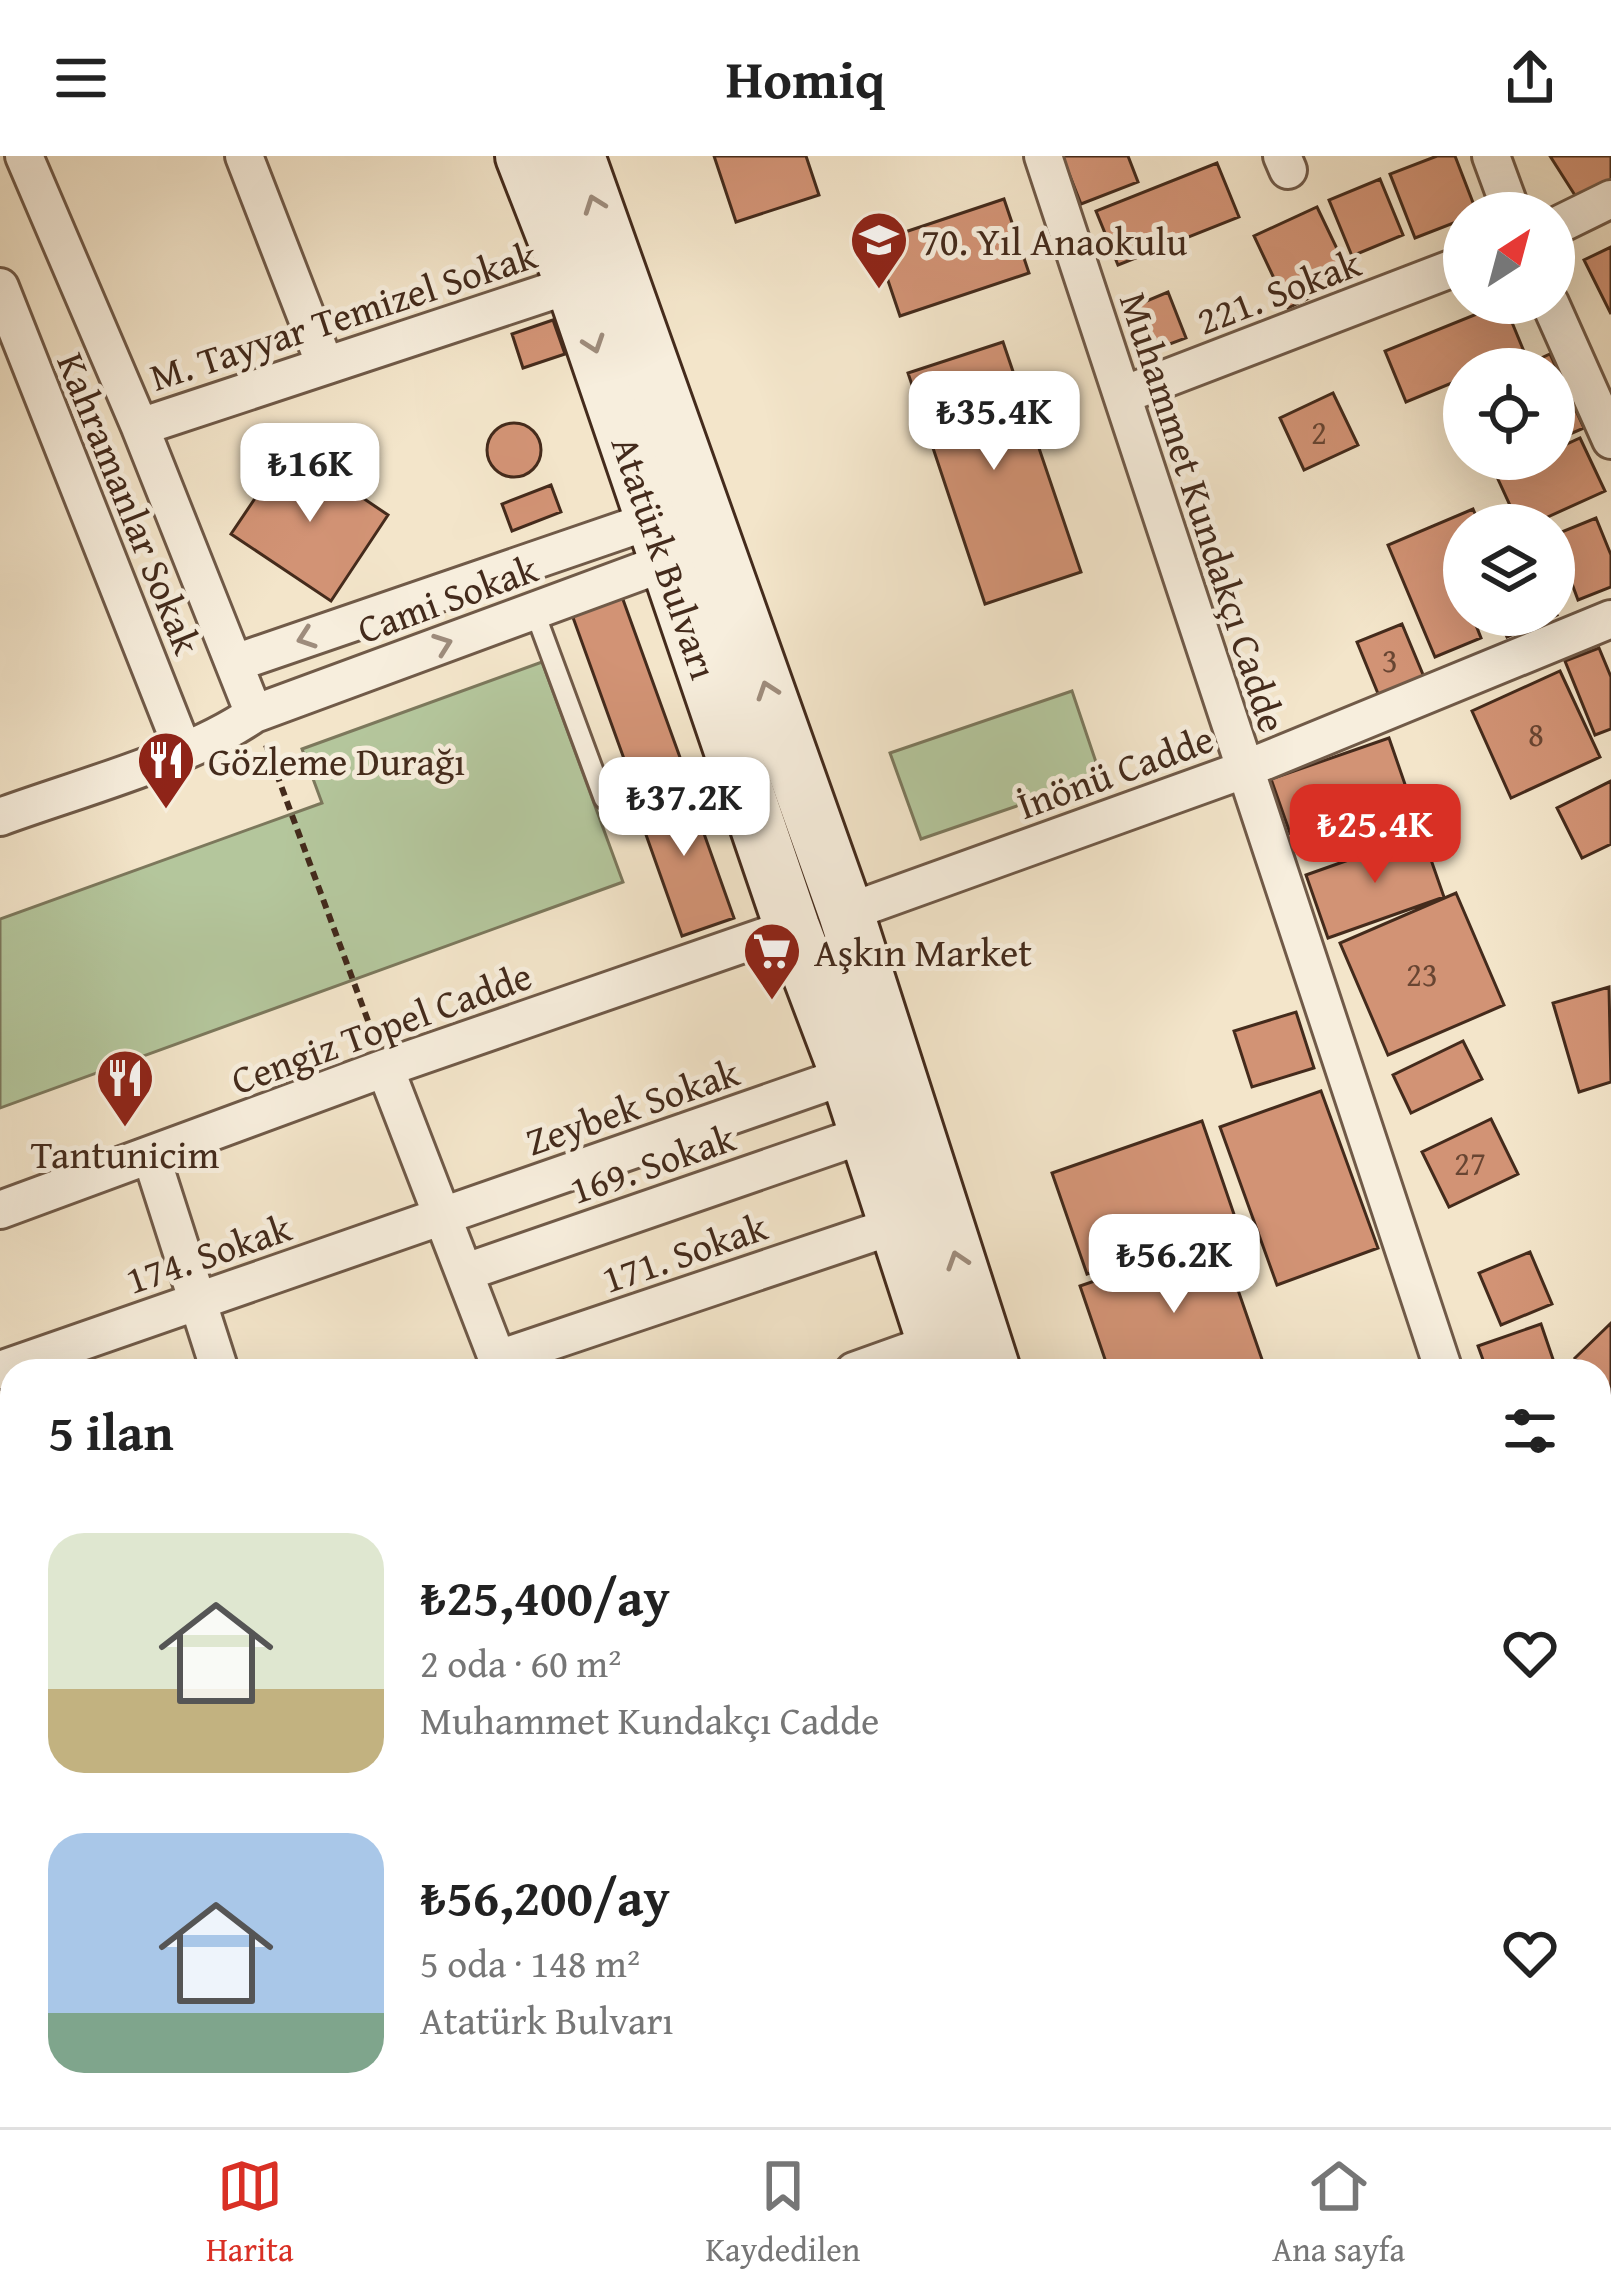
<!DOCTYPE html>
<html lang="tr">
<head>
<meta charset="utf-8">
<style>
  body { margin:0; font-family:"Gentium Book Plus",serif; background:#f2f2f2; color:#222; height:100vh; display:flex; flex-direction:column; font-size:45px; white-space:nowrap }
  * { box-sizing:border-box; margin:0 }
  p { font-size:39px; color:#767676 }
  .icon { flex:none; width:66px; height:66px; fill:none; stroke:currentColor; stroke-width:2; stroke-linecap:round; stroke-linejoin:round }
  .map { position:relative; flex:1; overflow:hidden }
  .side { position:absolute; left:0px; top:1203px; width:1611px; height:768px; display:flex; flex-direction:column; background:#fff; border-radius:36px 36px 0 0; box-shadow:0 12px 48px #0002 }
  .side>* { flex:none }
  .needle { width:78px; rotate:36deg }
  .buttons { position:absolute; left:1443px; top:36px; display:grid; gap:24px }
  .buttons a { display:grid; place-items:center; width:132px; height:132px; border-radius:50%; background:#fff; box-shadow:0 12px 48px #0002; font-size:60px }
  .price { position:absolute; translate:-50% -102px; padding:0 27px; border-radius:24px; background:#fff; color:#222; font-size:39px; line-height:78px; filter:drop-shadow(0 3px 6px #0008) }
  .price::after { content:''; position:absolute; left:50%; top:72px; width:36px; height:27px; margin-left:-18px; background:inherit; clip-path:polygon(0 0,100% 0,50% 100%) }
  .price.on { background:#d93025; color:#fff }
  ul { padding:0; list-style:none }
  li { display:flex; align-items:center; gap:36px; height:300px; padding:0 48px }
  li span { display:grid; place-items:center; flex:none; width:336px; height:240px; border-radius:36px; color:#555 }
  li>.icon { margin-inline-start:auto }
  span .icon { width:144px; height:144px; fill:#fffc; stroke-width:1 }
  li b { font-size:51px }
  h2 { display:flex; justify-content:space-between; align-items:center; height:144px; padding:0 48px; font-size:51px }
  header { display:flex; justify-content:space-between; align-items:center; height:156px; padding:0 48px; background:#fff; font-size:54px; font-weight:800 }
  .tabs { display:flex; justify-content:space-around; align-items:center; height:168px; border-top:3px solid #e0e0e0; background:#fff; font-size:33px; color:#767676 }
  .tabs a { display:grid; justify-items:center; gap:6px }
  .tabs .on { color:#d93025 }
  .map>svg:first-child { display:block }
  .green { fill:#b4c69c; stroke:#7c785c; stroke-width:3 }
  .building { fill:#d29375; stroke:#442b1c; stroke-width:3 }
  .lines { fill:none; stroke-linecap:round; stroke-linejoin:round }
  .service-casing { stroke:#705a48; stroke-width:24 }
  .minor-casing { stroke:#705a48; stroke-width:42 }
  .secondary-casing { stroke:#442b1c; stroke-width:60 }
  .path { stroke:#442b1c; stroke-width:6; stroke-dasharray:9 6; stroke-linecap:butt }
  .service { stroke:#f7eedd; stroke-width:18 }
  .minor { stroke:#f7eedd; stroke-width:36 }
  .secondary { stroke:#f7eedd; stroke-width:54 }
  .oneway { stroke:#9e8c7c }
  .labels { text-anchor:middle; dominant-baseline:central; stroke-width:10; stroke-linejoin:round; paint-order:stroke }
  .number-label { font-size:33px; fill:#684532 }
  .poi-label { font-size:39px; fill:#442b1c; stroke:#f7eedd; text-anchor:start }
  .street-label { font-size:39px; fill:#442b1c; stroke:#f7eedd }
</style>
</head>
<body>
<header><svg class="icon" aria-label="menu" viewBox="0 0 24 24"><path d="M4 6h16M4 12h16M4 18h16"/></svg>Homiq<svg class="icon" aria-label="share" viewBox="0 0 24 24"><path d="M12 15V3M7 8l5-5 5 5M5 13v7h14v-7"/></svg></header>
<div class="map">
<svg width="1611" height="1971" viewBox="0 0 1611 1971">
  <rect width="100%" height="100%" fill="#f3e5ca"/>
  <filter id="stains"><feTurbulence type="fractalNoise" baseFrequency=".00167" numOctaves="4"/><feColorMatrix values="0 0 0 0 .2 0 0 0 0 .09 0 0 0 0 .02 0 0 0 .5 -.17"/></filter>
  <radialGradient id="worn" r=".72"><stop offset=".6" stop-color="#630" stop-opacity="0"/><stop offset="1" stop-color="#630" stop-opacity=".3"/></radialGradient>
  <path class="green" d="M 542,506 L 623,726 L 0,952 L 0,763 L 322,647 L 302,593 Z
    M 1072,535 L 1101,621 L 921,683 L 890,597 Z"/>
  <path class="building" d="M 714,0 L 806,0 L 819,39 L 736,66 Z
    M 1062,0 L 1128,0 L 1138,26 L 1081,48 Z
    M 1437,0 L 1455,0 L 1477,57 L 1464,57 L 1464,63 L 1415,82 L 1390,18 Z
    M 1550,0 L 1611,0 L 1611,23 L 1578,44 Z
    M 1217,7 L 1239,61 L 1118,109 L 1096,55 Z
    M 1380,23 L 1403,79 L 1352,100 L 1329,44 Z
    M 1004,43 L 1029,117 L 900,160 L 875,86 Z
    M 1317,51 L 1351,122 L 1288,152 L 1254,80 Z
    M 1611,91 L 1611,158 L 1584,104 Z
    M 1168,136 L 1186,182 L 1143,198 L 1125,154 Z
    M 1504,147 L 1525,198 L 1487,213 L 1464,213 L 1464,222 L 1406,246 L 1385,195 Z
    M 553,164 L 565,198 L 523,212 L 512,178 Z
    M 1003,186 L 1081,416 L 985,448 L 908,217 Z
    M 1550,198 L 1584,272 L 1554,285 L 1554,213 L 1517,213 Z
    M 1333,237 L 1358,289 L 1304,314 L 1280,262 Z
    M487 294a27 27 0 1 1 54 0a27 27 0 1 1-54 0Z
    M 1580,282 L 1605,335 L 1530,369 L 1519,369 L 1497,321 L 1534,303 L 1554,303 L 1554,294 Z
    M 289,292 L 388,359 L 331,445 L 231,378 Z
    M 551,329 L 561,356 L 512,375 L 502,348 Z
    M 1473,353 L 1480,369 L 1464,369 L 1464,409 L 1452,414 L 1464,441 L 1464,459 L 1472,459 L 1481,482 L 1435,501 L 1388,389 Z
    M 1596,362 L 1611,399 L 1611,431 L 1578,444 L 1554,379 Z
    M 621,438 L 686,618 L 636,636 L 571,456 Z
    M 1554,453 L 1557,459 L 1507,481 L 1497,459 L 1554,459 Z
    M 1402,468 L 1424,521 L 1379,540 L 1357,486 Z
    M 1599,492 L 1611,521 L 1611,573 L 1595,579 L 1565,505 Z
    M 1560,515 L 1600,601 L 1511,642 L 1472,555 Z
    M 1389,582 L 1408,637 L 1290,677 L 1271,623 Z
    M 1611,625 L 1611,688 L 1582,702 L 1557,652 Z
    M 686,627 L 734,762 L 682,780 L 634,645 Z
    M 1422,678 L 1444,741 L 1328,782 L 1306,719 Z
    M 1456,737 L 1504,849 L 1388,899 L 1340,787 Z
    M 1609,831 L 1611,926 L 1579,936 L 1553,847 Z
    M 1296,856 L 1314,912 L 1252,931 L 1234,875 Z
    M 1463,885 L 1482,923 L 1411,957 L 1393,919 Z
    M 1321,935 L 1378,1092 L 1277,1129 L 1220,971 Z
    M 1491,963 L 1518,1018 L 1449,1051 L 1422,996 Z
    M 1202,965 L 1237,1067 L 1087,1118 L 1052,1017 Z
    M 1220,1082 L 1266,1215 L 1109,1215 L 1080,1130 Z
    M 1530,1096 L 1552,1148 L 1501,1169 L 1479,1117 Z
    M 1611,1167 L 1611,1239 L 1599,1227 L 1599,1215 L 1587,1215 L 1575,1202 Z
    M 1541,1168 L 1555,1209 L 1538,1215 L 1487,1215 L 1478,1190 Z
    M 1611,1301 L 1611,1359 L 1599,1347 L 1599,1313 Z
    M 1611,1869 L 1611,1971 L 1588,1971 L 1584,1959 L 1599,1959 L 1599,1873 Z
    M 1354,1959 L 1424,1959 L 1428,1971 L 1358,1971 Z"/>
  <g class="lines">
    <g class="service-casing">
      <path id="service" d="M 534,454 L 604,643"/>
    </g>
    <g class="minor-casing">
      <path id="minor" d="M 24,0 L 140,271 L 254,558
        M 244,0 L 325,209
        M 1043,0 L 1444,1215
        M 1282,0 L 1288,14
        M 1491,0 L 1512,57
        M 1554,71 L 1611,43
        M 0,131 L 183,594
        M 1550,147 L 1611,284
        M 1123,239 L 1464,108
        M 140,271 L 573,128
        M 235,507 L 655,363
        M 0,661 C 76,633 190,603 254,558 L 669,405
        M 846,757 L 1243,614 L 1611,463
        M 385,912 L 502,1215
        M 151,1000 L 220,1215
        M 0,1054 L 385,912 L 792,771
        M 466,1116 L 866,978
        M 498,1203 L 896,1069
        M 0,1214 L 848,919
        M 854,1215 L 935,1186
        M 0,1383 L 12,1413
        M 1599,1647 L 1611,1680
        M 1599,1805 L 1611,1801
        M 0,1830 L 12,1825
        M 212,1959 L 217,1971
        M 473,1959 L 477,1971
        M 757,1959 L 761,1971
        M 941,1959 L 946,1971
        M 91,1971 L 114,1959"/>
    </g>
    <g class="secondary-casing">
      <g id="secondary">
        <path id="s1" d="M 523,0 L 573,128 L 792,771 L 848,919 L 944,1215"/>
        <path d="M 577,0 L 846,757 L 993,1215"/>
        <path d="M 1177,1959 L 1181,1971"/>
        <path d="M 1242,1959 L 1246,1971"/>
      </g>
    </g>
    <path class="path" d="M 266,589 L 374,881"/>
    <use href="#service" class="service"/>
    <use href="#minor" class="minor"/>
    <use href="#secondary" class="secondary"/>
  </g>
  <defs><path id="oneway-chevron" d="M-2-3.5L2.5 0L-2 3.5" fill="none" stroke-width="1.6" stroke-linecap="round" stroke-linejoin="round" transform="scale(3)"/></defs>
  <g class="oneway">
    <use href="#oneway-chevron" transform="translate(594 48) rotate(-110)"/>
    <use href="#oneway-chevron" transform="translate(594 188) rotate(71)"/>
    <use href="#oneway-chevron" transform="translate(306 482) rotate(161)"/>
    <use href="#oneway-chevron" transform="translate(443 488) rotate(-20)"/>
    <use href="#oneway-chevron" transform="translate(767 534) rotate(-109)"/>
    <use href="#oneway-chevron" transform="translate(957 1104) rotate(-108)"/>
  </g>
  <defs>
    <g id="school-pin" transform="scale(3)"><path d="M0 17L-7.5 6A9.5 9.5 0 1 1 7.5 6Z" fill="#8f2418" stroke="#f7eedd"/><path d="M0-5L7-2L0 1L-7-2ZM-4 1L0 2.5L4 1V4Q0 6-4 4Z" fill="#fff"/></g>
    <g id="restaurant-pin" transform="scale(3)"><path d="M0 17L-7.5 6A9.5 9.5 0 1 1 7.5 6Z" fill="#8f2418" stroke="#f7eedd"/><path d="M-5-6h1v4h1v-4h1v4h1v-4h1v5L-1.5 .5V6h-2V.5L-5-1ZM5-6V6H3V1.5H1.5Q1.5-4 5-6Z" fill="#fff"/></g>
    <g id="supermarket-pin" transform="scale(3)"><path d="M0 17L-7.5 6A9.5 9.5 0 1 1 7.5 6Z" fill="#8f2418" stroke="#f7eedd"/><path d="M-6-5.5h2.5l.6 2H6L4.5 2H-2.5L-4.4-4H-6ZM-1.5 3.2a1.3 1.3 0 1 0 .1 0ZM3 3.2a1.3 1.3 0 1 0 .1 0Z" fill="#fff"/></g>
  </defs>
  <g fill-rule="evenodd">
    <use href="#school-pin" x="879" y="84"/>
    <use href="#restaurant-pin" x="166" y="604"/>
    <use href="#supermarket-pin" x="772" y="795"/>
    <use href="#restaurant-pin" x="125" y="922"/>
  </g>
  <g class="labels">
    <g class="number-label">
      <text x="1319" y="276">2</text>
      <text x="1390" y="504">3</text>
      <text x="1536" y="578">8</text>
      <text x="1422" y="818">23</text>
      <text x="1470" y="1007">27</text>
    </g>
    <g class="poi-label">
      <text x="921" y="84">70. Yıl Anaokulu</text>
      <text x="208" y="604">Gözleme Durağı</text>
      <text x="814" y="795">Aşkın Market</text>
      <text x="125" y="997" text-anchor="middle">Tantunicim</text>
    </g>
    <g class="street-label">
      <text transform="translate(1278 135) rotate(-21)">221. Sokak</text>
      <text transform="translate(343 159) rotate(-18)">M. Tayyar Temizel Sokak</text>
      <text transform="translate(130 347) rotate(68)">Kahramanlar Sokak</text>
      <text transform="translate(1204 356) rotate(72)">Muhammet Kundakçı Cadde</text>
      <text stroke="none"><textPath href="#s1" startOffset="426">Atatürk Bulvarı</textPath></text>
      <text transform="translate(447 442) rotate(-20)">Cami Sokak</text>
      <text transform="translate(1115 615) rotate(-20)">İnönü Cadde</text>
      <text transform="translate(381 871) rotate(-20)">Cengiz Topel Cadde</text>
      <text transform="translate(632 950) rotate(-19)">Zeybek Sokak</text>
      <text transform="translate(652 1007) rotate(-19)">169. Sokak</text>
      <text transform="translate(684 1096) rotate(-19)">171. Sokak</text>
      <text transform="translate(208 1097) rotate(-19)">174. Sokak</text>
    </g>
  </g>
  <rect width="100%" height="100%" filter="url(#stains)"/>
  <rect width="100%" height="100%" fill="url(#worn)"/>
</svg>
<div class="buttons">
<a><svg class="needle" viewBox="-14 -14 28 28"><path d="M0-13l5 13h-10z" fill="#e53935"/><path d="M0 13l5-13h-10z" fill="#767676"/></svg></a>
<a><svg class="icon" aria-label="locate" viewBox="0 0 24 24"><circle cx="12" cy="12" r="6"/><path d="M12 2v4M12 18v4M2 12h4M18 12h4"/></svg></a>
<a><svg class="icon" aria-label="layers" viewBox="0 0 24 24"><path d="M12 4l9 5-9 5-9-5zM3 14l9 5 9-5"/></svg></a>
</div>
<b class="price" style="left:994px;top:317px">₺35.4K</b>
<b class="price" style="left:310px;top:369px">₺16K</b>
<b class="price" style="left:684px;top:703px">₺37.2K</b>
<b class="price on" style="left:1375px;top:730px">₺25.4K</b>
<b class="price" style="left:1174px;top:1160px">₺56.2K</b>
<section class="side">
<h2>5 ilan<svg class="icon" aria-label="filters" viewBox="0 0 24 24"><path d="M4 7h16M4 17h16"/><circle cx="9" cy="7" r="2"/><circle cx="15" cy="17" r="2"/></svg></h2>
<ul>
<li><span style="background:linear-gradient(#dfe7d0 65%,#c2b280 0)"><svg class="icon" aria-label="home" viewBox="0 0 24 24"><path d="M3 11l9-7 9 7M6 9v11h12V9"/></svg></span><div><b>₺25,400/ay</b><p>2 oda · 60 m²</p><p>Muhammet Kundakçı Cadde</p></div><svg class="icon" aria-label="heart" viewBox="0 0 24 24"><path d="M12 20l-8-8c-3-5 5-10 8-4 3-6 11-1 8 4z"/></svg></li>
<li><span style="background:linear-gradient(#a9c7e8 75%,#7fa58c 0)"><svg class="icon" aria-label="home" viewBox="0 0 24 24"><path d="M3 11l9-7 9 7M6 9v11h12V9"/></svg></span><div><b>₺56,200/ay</b><p>5 oda · 148 m²</p><p>Atatürk Bulvarı</p></div><svg class="icon" aria-label="heart" viewBox="0 0 24 24"><path d="M12 20l-8-8c-3-5 5-10 8-4 3-6 11-1 8 4z"/></svg></li>
</ul>
</section>
</div>
<nav class="tabs">
<a class="on"><svg class="icon" aria-label="map" viewBox="0 0 24 24"><path d="M3 6l6-2 6 2 6-2v14l-6 2-6-2-6 2zM9 4v14M15 6v14"/></svg>Harita</a>
<a><svg class="icon" aria-label="saved" viewBox="0 0 24 24"><path d="M7 4h10v16l-5-4-5 4z"/></svg>Kaydedilen</a>
<a><svg class="icon" aria-label="home" viewBox="0 0 24 24"><path d="M3 11l9-7 9 7M6 9v11h12V9"/></svg>Ana sayfa</a>
</nav>
</body>
</html>
